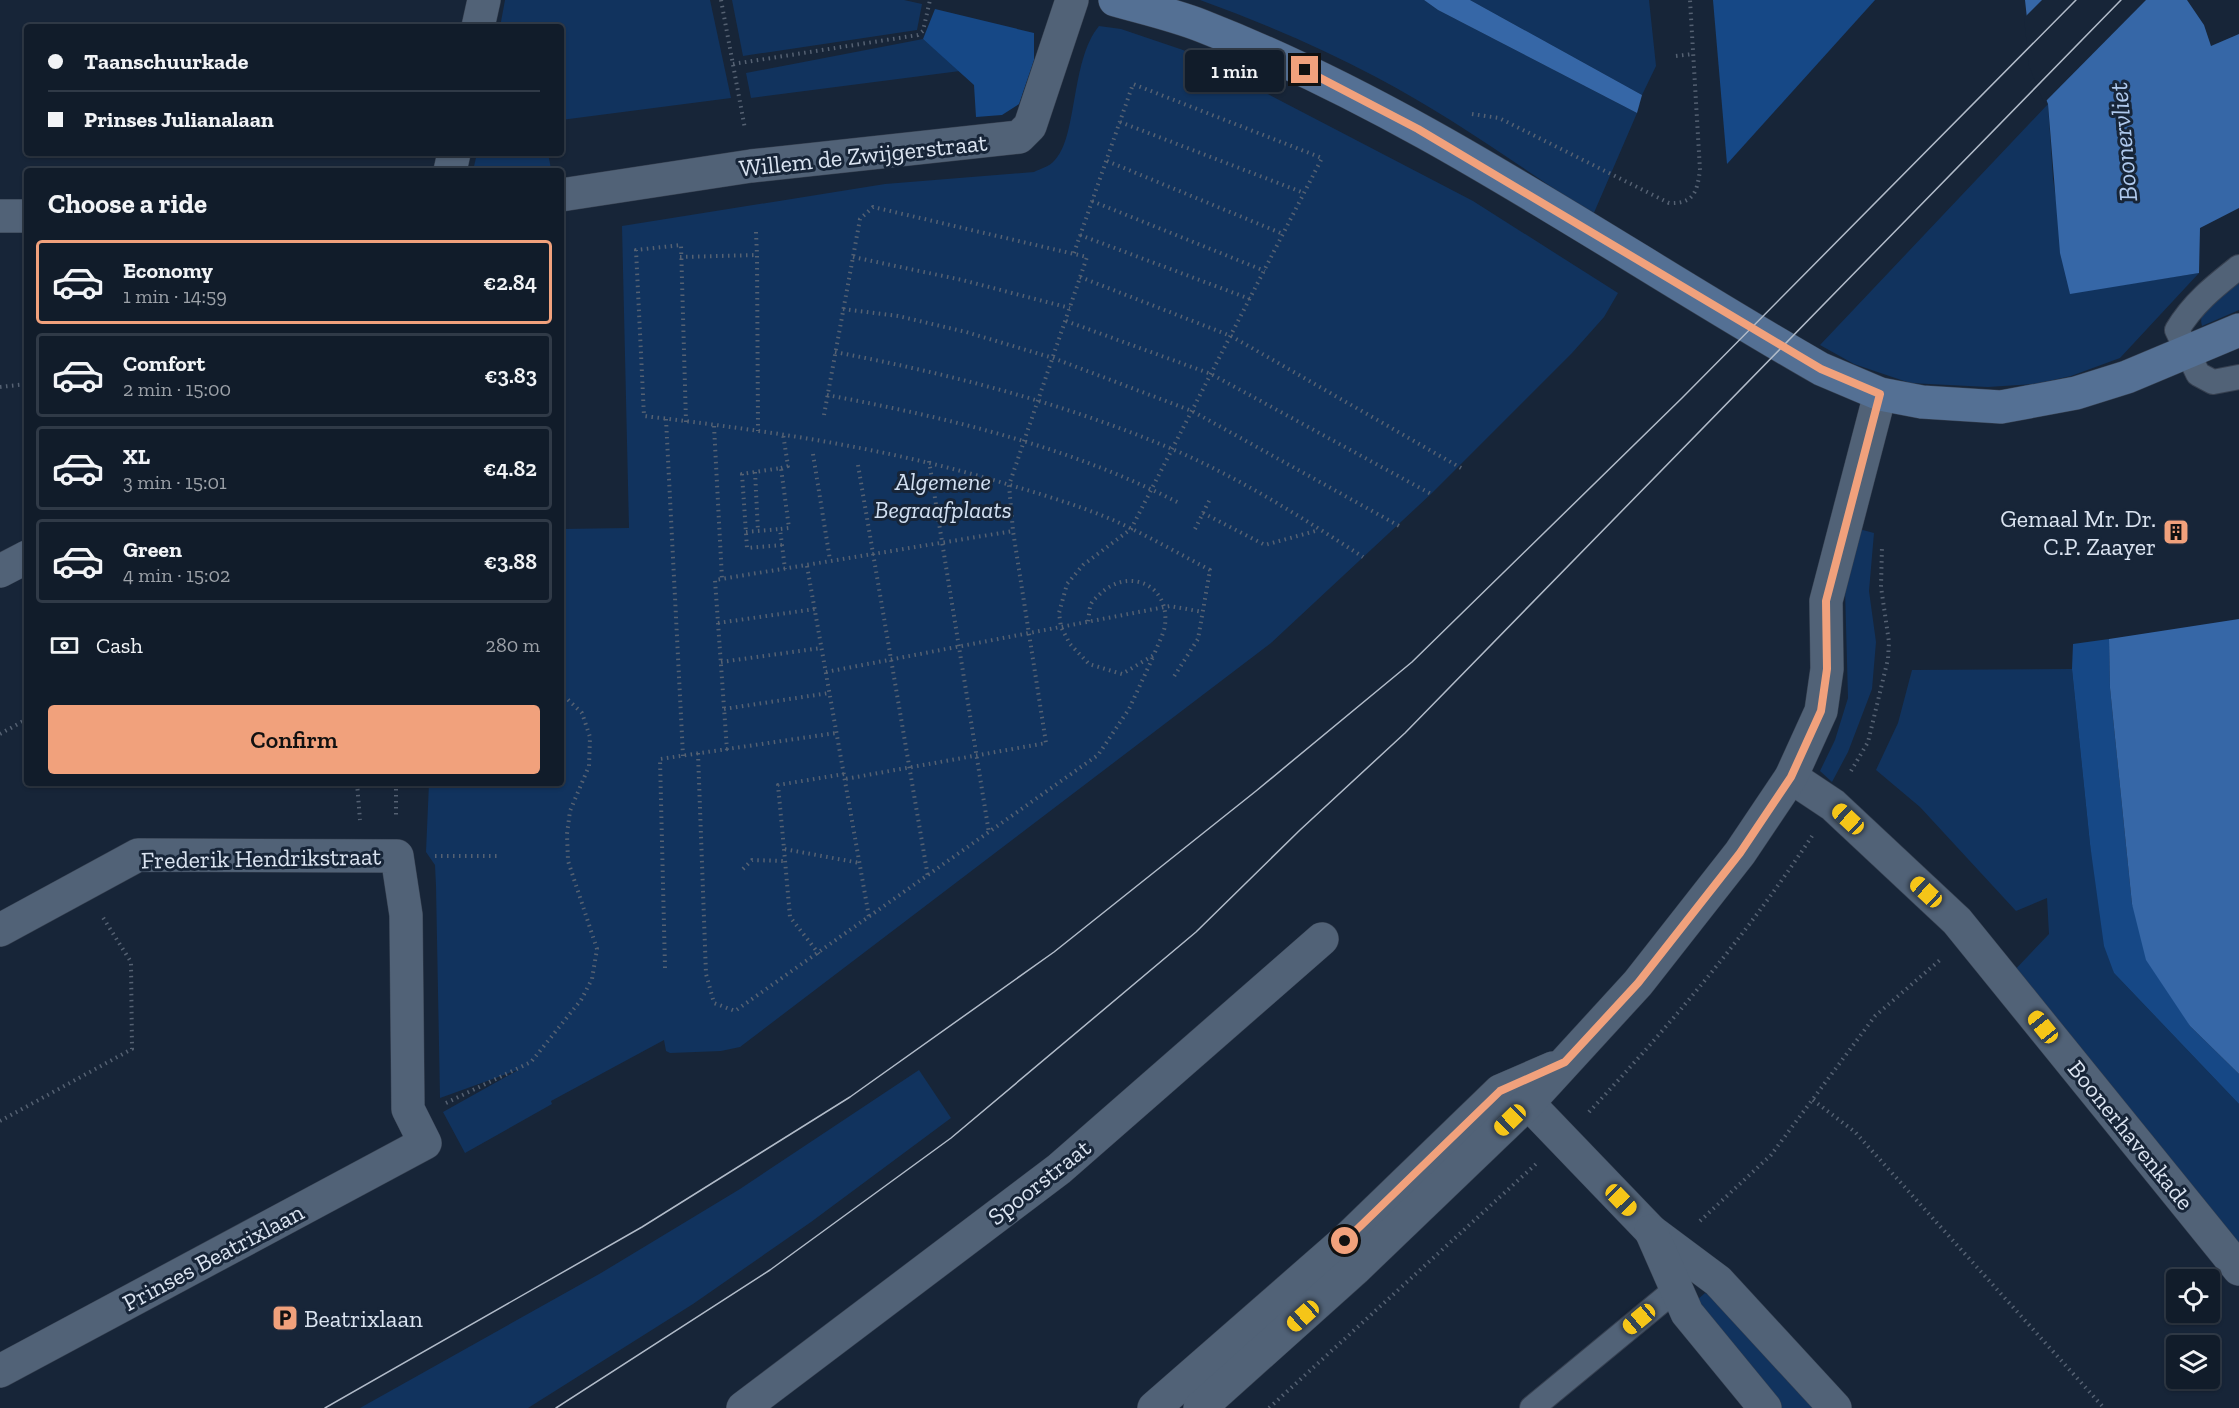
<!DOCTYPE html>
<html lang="en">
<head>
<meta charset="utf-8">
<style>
	body { margin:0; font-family:"Zilla Slab",serif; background:#1e2936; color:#f1f3f6; height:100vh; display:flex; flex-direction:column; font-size:22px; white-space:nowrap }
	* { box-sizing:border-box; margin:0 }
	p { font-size:20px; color:#9ca1a8 }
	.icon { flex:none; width:33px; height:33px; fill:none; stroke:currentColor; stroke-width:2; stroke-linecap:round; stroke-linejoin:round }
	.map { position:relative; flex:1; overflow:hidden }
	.panel { position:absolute; left:24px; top:168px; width:540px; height:618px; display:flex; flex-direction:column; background:#111c2a; border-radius:6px; box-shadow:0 2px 4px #0004,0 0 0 2px #303a47 }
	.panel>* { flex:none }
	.top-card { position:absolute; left:24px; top:24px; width:540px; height:132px; border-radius:6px; box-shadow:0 2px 4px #0004,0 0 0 2px #303a47; display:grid; align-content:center; height:132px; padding:0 24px; background:#111c2a }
	.fabs { position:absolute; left:2166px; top:1269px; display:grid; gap:12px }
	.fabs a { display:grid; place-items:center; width:54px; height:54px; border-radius:6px; background:#111c2a; box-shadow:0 2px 4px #0004,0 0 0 2px #303a47; font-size:30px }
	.end { position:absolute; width:27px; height:27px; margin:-14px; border:8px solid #f1a17c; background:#111; box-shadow:0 0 0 3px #111 }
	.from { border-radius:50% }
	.bubble { position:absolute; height:42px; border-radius:6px; background:#111c2a; box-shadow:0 2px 4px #0004,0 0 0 2px #303a47; font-size:20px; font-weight:600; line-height:42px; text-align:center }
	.car { position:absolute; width:18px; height:36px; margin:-18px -9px; border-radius:8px; box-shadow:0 0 4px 2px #0007; background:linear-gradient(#f5c518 24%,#345 0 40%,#f5c518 0 76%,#345 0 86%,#f5c518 0) }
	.top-card b { display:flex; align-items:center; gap:21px; height:57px; font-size:22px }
	.top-card b+b { border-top:2px solid #303a47 }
	.top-card i { width:15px; height:15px; background:#f1f3f6 }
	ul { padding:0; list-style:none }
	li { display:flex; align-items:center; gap:18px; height:84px; margin:0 12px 9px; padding:0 12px; border:3px solid #303a47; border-radius:6px }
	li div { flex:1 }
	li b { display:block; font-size:22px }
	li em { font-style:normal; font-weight:600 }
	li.active { border-color:#f1a17c }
	li>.icon { width:54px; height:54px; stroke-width:1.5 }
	h2 { padding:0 24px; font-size:27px; line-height:72px }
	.pay { display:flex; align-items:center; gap:15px; height:66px; padding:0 24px; font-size:22px }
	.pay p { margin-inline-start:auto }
	.button { display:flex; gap:12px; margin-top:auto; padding:12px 24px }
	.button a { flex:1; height:69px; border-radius:6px; background:#f1a17c; color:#111; font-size:24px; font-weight:600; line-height:69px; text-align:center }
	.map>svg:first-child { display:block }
	.green { fill:#11335e }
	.forest { fill:#164886 }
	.water { fill:#3667a7 }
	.pier { fill:#172538 }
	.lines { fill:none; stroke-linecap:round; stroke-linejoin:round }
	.lane-casing { stroke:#374151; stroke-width:26 }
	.street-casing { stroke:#374151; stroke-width:34 }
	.secondary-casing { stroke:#374151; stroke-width:34 }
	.path { stroke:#556172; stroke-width:4; stroke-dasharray:1.5 4.5; stroke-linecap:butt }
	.lane { stroke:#516277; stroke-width:24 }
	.street { stroke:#516277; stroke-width:33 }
	.secondary { stroke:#547094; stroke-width:33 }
	.tram { stroke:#b1bbc9; stroke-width:1.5 }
	.route { stroke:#f1a17c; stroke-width:8 }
	.labels { text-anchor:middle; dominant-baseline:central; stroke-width:6; stroke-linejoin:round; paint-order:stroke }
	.street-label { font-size:24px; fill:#dbe4f1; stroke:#172538 }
	.park-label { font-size:24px; font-style:italic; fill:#d2e0f2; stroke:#172538 }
	.poi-label { font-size:24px; fill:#dbe4f1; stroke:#172538; text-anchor:end }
	.water-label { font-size:26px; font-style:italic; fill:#b0caee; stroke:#172538 }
</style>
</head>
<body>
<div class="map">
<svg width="2239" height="1408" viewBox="0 0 2239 1408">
	<rect width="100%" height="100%" fill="#172538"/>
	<g class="green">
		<path d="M505 0H710L731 98 561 120V27H500Z"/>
		<path d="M732 0H904L922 4 917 30 743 56Z"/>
		<path d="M1200 0H1424L1438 10 1637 113 1593 215C1522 168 1452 117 1376 77 1320 47 1260 22 1200 0Z"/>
		<path d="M1470 0H1649L1656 66 1642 95Z"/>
		<path d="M1099 26 1121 29 1183 50 1473 201 1618 293 1604 317 1572 353 1432 493 1271 643 740 1047 721 1051 670 1053 666 1051 664 1040 551 1101 552 1104 465 1153 443 1112 520 1069 440 1098 436 886 435 865 426 852 429 783H561V529L629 528 622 226 885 184 1034 172C1040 169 1050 166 1054 161 1078 138 1070 61 1099 26Z"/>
		<path d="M923 39 960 71 751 98 746 73Z"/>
		<path d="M2048 104 2053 179 2070 293 2199 273 2120 358 2071 376 2035 384 1988 387 1910 383 1854 364 1820 345Z"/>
		<path d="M477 153H548L551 169 473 171Z"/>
		<path d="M2239 277V310L2202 326C2196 305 2226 289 2239 277Z"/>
		<path d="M1859 529 1874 533 1869 591 1876 642 1872 689 1848 752 1832 782 1820 771 1835 740 1848 698 1845 589Z"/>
		<path d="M2072 669 2090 844 2114 973 2239 1104V1250L2010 975 2049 934 2047 898 2016 911 1920 807 1876 770 1898 723 1912 670Z"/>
		<path d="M919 1070 951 1118 811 1222 693 1304 528 1408H360L601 1273 740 1189Z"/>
		<path d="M1705 1293 1714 1298 1813 1408H1780L1697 1300Z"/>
	</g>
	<g class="forest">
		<path d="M1713 0H1875L1727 164Z"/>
		<path d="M935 9 1034 33V60L1019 104 1002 115 976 117 974 85 923 39Z"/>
		<path d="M2109 639 2110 688 2132 904 2190 1026 2239 1074V1104L2114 973 2104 946 2090 844 2072 669 2073 644Z"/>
	</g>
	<g class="water">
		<path d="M1424 0H1470L1642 95 1637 113 1438 10Z"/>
		<path d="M2025 0H2187L2204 25 2211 46 2239 34V208L2200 228 2199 273 2070 294 2060 253 2048 104 2032 65Z"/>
		<path d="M2239 619V1074L2190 1026 2146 960 2132 904 2110 688 2109 639Z"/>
	</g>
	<path class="pier" d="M2042 0H2146L2044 103 2029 66 2024 18Z"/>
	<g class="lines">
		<g class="lane-casing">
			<g id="lane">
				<path d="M2239 267C2215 286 2193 303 2177 330L2198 374 2213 382 2239 377"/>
				<path d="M1532 1408 1675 1290"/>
			</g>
		</g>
		<g class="street-casing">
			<g id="street">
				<path d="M478 27 484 0"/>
				<path d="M450 171 454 153"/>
				<path d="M561 195 751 166 1019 137 1030 126 1072 0"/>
				<path d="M0 216H27"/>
				<path d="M0 571 27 557"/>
				<path d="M1791 777 1833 805 1957 921 2239 1269"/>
				<path d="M0 930 138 855 397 856 406 915 408 1109 425 1143 0 1371"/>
				<path d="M1528 1103 1651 1231 1718 1281 1835 1408"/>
				<path d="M1651 1231 1687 1313 1765 1408"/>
				<path d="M743 1408 1059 1169 1322 939"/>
				<path d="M1154 1408 1345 1241 1500 1091 1553 1068"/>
				<path d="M1200 1408 1355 1269 1528 1103 1638 983 1740 853 1791 777 1821 711 1827 669 1826 601 1880 394"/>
			</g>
		</g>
		<g class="secondary-casing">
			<path id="secondary" d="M1115 0C1143 8 1174 15 1202 26 1422 112 1616 252 1821 369L1880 394 1922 402 2001 407 2076 393 2127 377 2239 330"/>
		</g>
		<g class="path">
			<path d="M721 0 745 129"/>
			<path d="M1676 56 1693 54"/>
			<path d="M733 64 918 35 923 31 930 0"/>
			<path d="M1472 114 1499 118 1669 203C1694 204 1697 192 1700 170L1690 0"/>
			<path d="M1120 122 1304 193"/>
			<path d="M1107 161 1283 234"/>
			<path d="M1092 201 1265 271"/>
			<path d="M756 232 757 255"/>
			<path d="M1080 235 1250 299"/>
			<path d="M1074 253 1133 84 1322 158 1131 529 1083 565 1067 584 1059 613 1061 627 1070 644 1089 664 1122 674 1154 655C1157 646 1164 634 1165 625 1170 584 1128 567 1100 594 1097 597 1093 600 1091 604 1089 609 1089 617 1088 622"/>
			<path d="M680 257 757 255 758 431"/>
			<path d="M853 257 962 280 1070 308"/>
			<path d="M1080 277 1231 336 1461 468"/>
			<path d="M843 309 898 316 966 332 1053 358 1192 411 1401 527"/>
			<path d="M1066 321 1211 374 1433 495"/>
			<path d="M835 352C950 374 1064 403 1172 449 1238 477 1303 518 1363 557"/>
			<path d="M0 387 27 384"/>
			<path d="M827 395C949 418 1068 446 1179 503"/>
			<path d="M824 415 860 219 873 207 1087 257 1009 485 1013 531 1046 743 845 779"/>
			<path d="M666 419 683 756"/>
			<path d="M686 422 681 245 636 250 644 416C770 431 889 448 1010 485 1044 495 1080 506 1113 520 1146 535 1178 553 1210 570L1198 639 1173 678"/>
			<path d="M714 426 722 579"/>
			<path d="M813 454 830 560"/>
			<path d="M929 461 989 833"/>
			<path d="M858 465 928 877"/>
			<path d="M781 468 788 466 783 434"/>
			<path d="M755 472 758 531"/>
			<path d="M1203 513 1265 545 1319 530"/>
			<path d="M1195 529 1210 499"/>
			<path d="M746 532 780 529"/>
			<path d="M782 545 747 548 742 474 781 468 789 528 780 529 785 569"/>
			<path d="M807 566 869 917"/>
			<path d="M718 623 815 609"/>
			<path d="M721 662 821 648"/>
			<path d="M826 672 1170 606 1203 612"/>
			<path d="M724 709 829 693"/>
			<path d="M0 734 27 719"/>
			<path d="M727 750 715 580 1013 531"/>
			<path d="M698 753 706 974 714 1003 735 1011 1098 755 1129 709 1154 655"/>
			<path d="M1851 771 1868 742 1888 659 1889 642 1881 587 1882 546"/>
			<path d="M844 774 778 785 784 849 860 863"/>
			<path d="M357 783 360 820"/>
			<path d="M396 783V818"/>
			<path d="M784 849 790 917 819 954"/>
			<path d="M435 856H501"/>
			<path d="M743 869 752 860 784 861"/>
			<path d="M665 968 660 759 836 733"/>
			<path d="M1813 1100 1855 1132 2104 1408"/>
			<path d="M446 1103 531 1062 581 1000 592 979 597 949 568 861 567 834 570 811 589 766 590 737 582 713 561 693"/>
			<path d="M1589 1112C1670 1025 1746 936 1812 836"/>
			<path d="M0 1121 132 1049 131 962 102 916"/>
			<path d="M1700 1221 1771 1155 1875 1016 1940 960"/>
			<path d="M1269 1408 1536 1164"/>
		</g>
		<use href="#lane" class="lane"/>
		<use href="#street" class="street"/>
		<use href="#secondary" class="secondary"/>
		<g class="tram">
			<path d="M325 1408 642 1227 850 1097 1054 952 1256 791 1412 662 1682 398 2076 0"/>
			<path d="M556 1408 770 1270 951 1138 1196 932 1300 830 1405 733 2121 0"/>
		</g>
	</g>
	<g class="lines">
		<path class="route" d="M1305 70 1418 129 1821 369 1880 394 1826 601 1827 669 1821 711 1791 777 1740 853 1638 983 1565 1062 1500 1091 1345 1241"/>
	</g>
	<defs>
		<g id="building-square" transform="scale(1.35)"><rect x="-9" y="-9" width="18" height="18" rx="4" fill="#f1a17c" stroke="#172538"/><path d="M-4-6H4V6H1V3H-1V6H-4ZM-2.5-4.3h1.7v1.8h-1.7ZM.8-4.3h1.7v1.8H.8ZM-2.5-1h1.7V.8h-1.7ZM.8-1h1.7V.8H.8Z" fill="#111"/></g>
		<g id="parking-square" transform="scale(1.35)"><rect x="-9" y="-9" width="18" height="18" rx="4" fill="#f1a17c" stroke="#172538"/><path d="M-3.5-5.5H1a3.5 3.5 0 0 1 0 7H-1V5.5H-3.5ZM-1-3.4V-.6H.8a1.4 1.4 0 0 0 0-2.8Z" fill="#111"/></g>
	</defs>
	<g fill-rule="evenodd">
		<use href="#building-square" x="2176" y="532"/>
		<use href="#parking-square" x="285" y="1318"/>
	</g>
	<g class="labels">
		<g class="street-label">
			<text transform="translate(863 155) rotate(-6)">Willem de Zwijgerstraat</text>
			<text transform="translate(261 858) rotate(-1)">Frederik Hendrikstraat</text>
			<text transform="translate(2131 1135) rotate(51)">Boonerhavenkade</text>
			<text transform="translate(1039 1182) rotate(-38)">Spoorstraat</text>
			<text transform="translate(213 1257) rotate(-28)">Prinses Beatrixlaan</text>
		</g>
		<g class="park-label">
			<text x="943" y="481">Algemene<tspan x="943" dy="28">Begraafplaats</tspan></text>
		</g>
		<g class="poi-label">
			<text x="2156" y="518">Gemaal Mr. Dr.<tspan x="2156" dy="28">C.P. Zaayer</tspan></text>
			<text x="304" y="1318" text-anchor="start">Beatrixlaan</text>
		</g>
		<g class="water-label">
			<text transform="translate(2123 142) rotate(-95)">Boonervliet</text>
		</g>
	</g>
</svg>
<div class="fabs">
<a><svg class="icon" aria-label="locate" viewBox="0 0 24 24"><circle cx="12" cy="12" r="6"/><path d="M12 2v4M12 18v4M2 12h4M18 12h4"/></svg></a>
<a><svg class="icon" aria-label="layers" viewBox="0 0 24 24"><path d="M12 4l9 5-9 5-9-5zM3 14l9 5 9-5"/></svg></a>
</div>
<i class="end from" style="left:1345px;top:1241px"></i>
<i class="end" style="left:1305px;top:70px"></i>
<div class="bubble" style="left:1185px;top:50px;width:99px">1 min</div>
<i class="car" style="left:1848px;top:819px;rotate:313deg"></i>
<i class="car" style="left:1926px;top:892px;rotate:313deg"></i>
<i class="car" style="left:2043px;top:1027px;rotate:321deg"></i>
<i class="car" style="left:1510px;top:1120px;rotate:226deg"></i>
<i class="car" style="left:1621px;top:1200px;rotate:136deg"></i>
<i class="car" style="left:1303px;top:1316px;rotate:228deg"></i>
<i class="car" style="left:1639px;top:1319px;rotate:230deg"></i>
<div class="top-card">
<b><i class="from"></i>Taanschuurkade</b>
<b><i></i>Prinses Julianalaan</b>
</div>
<section class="panel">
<h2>Choose a ride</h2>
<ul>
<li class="active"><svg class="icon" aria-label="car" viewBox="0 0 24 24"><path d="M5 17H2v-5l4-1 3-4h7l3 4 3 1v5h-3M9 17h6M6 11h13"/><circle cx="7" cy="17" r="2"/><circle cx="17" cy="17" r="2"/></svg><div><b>Economy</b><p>1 min · 14:59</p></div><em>€2.84</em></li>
<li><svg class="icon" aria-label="car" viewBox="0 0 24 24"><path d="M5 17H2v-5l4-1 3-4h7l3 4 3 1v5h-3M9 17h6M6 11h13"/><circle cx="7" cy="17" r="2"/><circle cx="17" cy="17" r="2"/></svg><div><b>Comfort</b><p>2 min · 15:00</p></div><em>€3.83</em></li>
<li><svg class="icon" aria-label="car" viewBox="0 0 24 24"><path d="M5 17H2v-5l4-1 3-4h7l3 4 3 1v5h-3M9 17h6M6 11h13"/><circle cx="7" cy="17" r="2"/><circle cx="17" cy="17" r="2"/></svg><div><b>XL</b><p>3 min · 15:01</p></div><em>€4.82</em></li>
<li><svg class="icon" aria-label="car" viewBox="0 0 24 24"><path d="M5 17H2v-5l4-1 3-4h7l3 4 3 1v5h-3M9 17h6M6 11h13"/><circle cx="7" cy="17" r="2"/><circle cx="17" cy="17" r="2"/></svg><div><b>Green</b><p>4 min · 15:02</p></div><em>€3.88</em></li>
</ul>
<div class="pay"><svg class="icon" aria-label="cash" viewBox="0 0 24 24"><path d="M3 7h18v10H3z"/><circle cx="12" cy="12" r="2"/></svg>Cash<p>280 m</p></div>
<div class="button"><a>Confirm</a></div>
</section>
</div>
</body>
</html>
